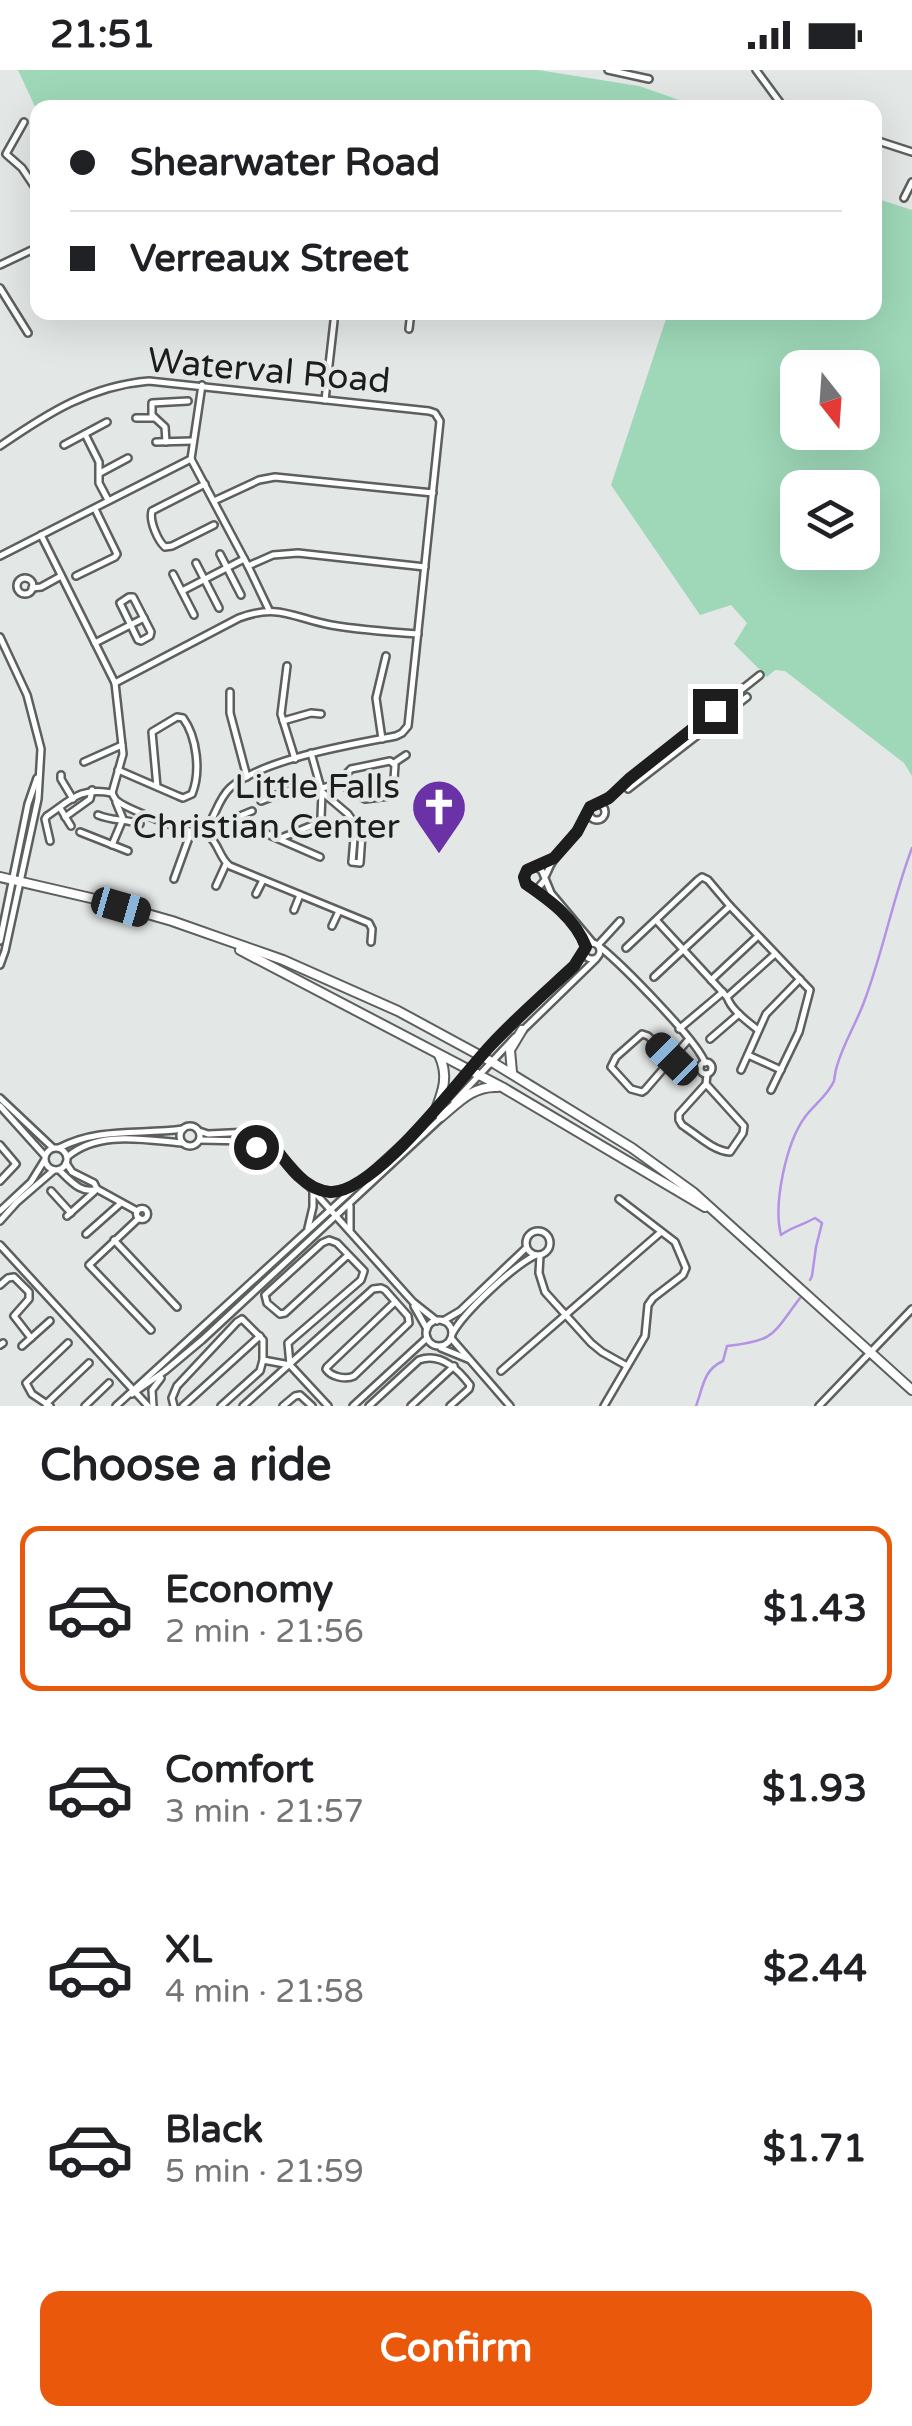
<!DOCTYPE html>
<html lang="en">
<head>
<meta charset="utf-8">
<style>
	body { margin:0; font-family:"Varela Round",sans-serif; background:#f6f6f6; color:#202124; height:100vh; display:flex; flex-direction:column; font-size:38px; white-space:nowrap }
	* { box-sizing:border-box; margin:0 }
	p { font-size:32px; color:#757577 }
	.icon { flex:none; width:55px; height:55px; fill:none; stroke:currentColor; stroke-width:2; stroke-linecap:round; stroke-linejoin:round }
	.map { position:relative; height:1336px; overflow:hidden }
	.drawer { display:flex; flex-direction:column; background:#fff; flex:1 }
	.drawer>* { flex:none }
	.banner { position:absolute; left:30px; top:30px; width:852px; height:220px; border-radius:20px; box-shadow:0 10px 40px #0002; display:grid; align-content:center; height:220px; padding:0 40px; background:#fff }
	.needle { width:65px; rotate:163deg }
	.tools { position:absolute; left:780px; top:280px; display:grid; gap:20px }
	.tools a { display:grid; place-items:center; width:100px; height:100px; border-radius:20px; background:#fff; box-shadow:0 10px 40px #0002; font-size:50px }
	.end { position:absolute; width:45px; height:45px; margin:-22px; border:12px solid #1c1d1c; background:#fff; box-shadow:0 0 0 5px #fff }
	.from { border-radius:50% }
	.car { position:absolute; width:30px; height:60px; margin:-30px -15px; border-radius:12px; box-shadow:0 0 8px 2px #0007; background:linear-gradient(#222 24%,#8ab4d8 0 40%,#222 0 76%,#8ab4d8 0 86%,#222 0) }
	.banner b { display:flex; align-items:center; gap:35px; height:95px; font-size:38px }
	.banner b+b { border-top:2px solid #e0e0e0 }
	.banner i { width:25px; height:25px; background:#202124 }
	ul { padding:0; list-style:none }
	li { display:flex; align-items:center; gap:30px; height:165px; margin:0 20px 15px; padding:0 20px; border:5px solid transparent; border-radius:20px }
	li div { flex:1 }
	li b { display:block; font-size:38px }
	li em { font-style:normal; font-weight:800 }
	li.current { border-color:#ea580c }
	li>.icon { width:90px; height:90px; stroke-width:1.5 }
	h2 { padding:0 40px; font-size:45px; line-height:120px }
	.primary-button { display:flex; gap:20px; margin-top:auto; padding:20px 40px }
	.primary-button a { flex:1; height:115px; border-radius:20px; background:#ea580c; color:#fff; font-size:40px; font-weight:800; line-height:115px; text-align:center }
	.status { display:flex; justify-content:space-between; align-items:center; height:70px; padding:0 50px; background:#fff; direction:ltr }
	.status svg { height:28px; fill:currentColor }
	.map>svg:first-child { display:block }
	.green { fill:#9ed8b8; fill-rule:evenodd }
	.lines { fill:none; stroke-linecap:round; stroke-linejoin:round }
	.stream { stroke:#b492e5; stroke-width:2.5 }
	.street-casing { stroke:#5c605d; stroke-width:10 }
	.secondary-casing { stroke:#5c605d; stroke-width:12 }
	.street { stroke:#fff; stroke-width:5 }
	.secondary { stroke:#fff; stroke-width:8 }
	.route { stroke:#1c1d1c; stroke-width:12 }
	.labels { text-anchor:middle; dominant-baseline:central; stroke-width:8; stroke-linejoin:round; paint-order:stroke }
	.street-label { font-size:35px; fill:#1c1d1c; stroke:#e3e7e5 }
	.poi-label { font-size:35px; fill:#1c1d1c; stroke:#e3e7e5; text-anchor:end }
</style>
</head>
<body>
<div class="status"><b>21:51</b><svg viewBox="0 0 49 12"><path d="M0 12V9h3v3zM5 12V6h3v6zM10 12V3h3v9zM15 12V0h3v12zM26 1h20v11H26zM47 4h2v5h-2z"/></svg></div>
<div class="map">
<svg width="912" height="1336" viewBox="0 0 912 1336">
	<rect width="100%" height="100%" fill="#e3e7e5"/>
	<g class="green">
		<path d="M18 0H538L639 16 679 30 693 37 38 38 37 41Z"/>
		<path d="M875 128 912 140V706L904 693 785 601 775 600 767 607 734 574 747 553 731 535 700 545 611 415 668 243 875 242ZM798 298H862V362H798ZM798 418H862V482H798Z"/>
	</g>
	<g class="lines">
		<g class="stream">
			<path d="M810 1210 812 1206 816 1177 822 1153 815 1148C803 1155 791 1157 781 1165 773 1134 786 1073 805 1047 814 1035 828 1025 834 1011 835 1006 835 1001 837 996 843 974 856 954 864 932 883 882 893 828 912 778"/>
			<path d="M696 1336C703 1318 703 1300 723 1291L727 1276C775 1271 772 1265 800 1228"/>
		</g>
		<g class="street-casing">
			<g id="street">
				<path d="M608 0 649 9"/>
				<path d="M756 0 784 38"/>
				<path d="M24 52 6 84 22 98 38 122"/>
				<path d="M875 70 912 82"/>
				<path d="M904 128 912 112"/>
				<path d="M0 195 38 177"/>
				<path d="M0 218 28 263"/>
				<path d="M409 259 411 242"/>
				<path d="M202 315 191 389 248 496 269 540"/>
				<path d="M325 330 334 251"/>
				<path d="M136 348H155"/>
				<path d="M85 364 99 392V413L108 430"/>
				<path d="M156 372 193 371"/>
				<path d="M166 372 165 357 152 345V333L188 331"/>
				<path d="M64 375 107 352"/>
				<path d="M0 376C48 343 90 316 149 311L429 341 435 343 440 351 408 656 402 663 396 666C353 674 262 689 230 718 216 731 214 754 201 764 186 761 125 739 116 730 114 728 113 725 112 723"/>
				<path d="M100 403 128 388"/>
				<path d="M205 414 152 441C149 451 158 471 165 477L172 476 214 455"/>
				<path d="M214 431 259 410 275 407 433 423"/>
				<path d="M41 465 115 613 123 684 112 723"/>
				<path d="M220 484 241 525"/>
				<path d="M0 486 191 389"/>
				<path d="M196 493 219 538"/>
				<path d="M248 496 273 485 298 483 425 497"/>
				<path d="M173 504 194 545"/>
				<path d="M76 506 115 487 117 484 95 439"/>
				<circle cx="25" cy="516" r="8"/>
				<path d="M32 518 41 517 61 506"/>
				<path d="M182 521 244 489"/>
				<path d="M129 527H133L151 562 150 566 141 571 138 570 120 533Z"/>
				<path d="M0 567 27 625 41 679 38 729 5 881 0 895"/>
				<path d="M95 573 144 548"/>
				<path d="M287 596 281 644 295 689"/>
				<path d="M115 613 239 548C279 533 293 548 331 555 360 560 389 562 418 564"/>
				<path d="M230 622V643L247 707"/>
				<path d="M283 651 311 643 321 644"/>
				<path d="M382 669 376 628 386 586"/>
				<path d="M311 683 322 722 348 744 362 764 360 793 352 792"/>
				<path d="M84 692 122 675"/>
				<path d="M394 693 406 685"/>
				<path d="M118 700 178 726 183 728 192 724C201 702 197 667 183 648L177 647 152 662 157 717"/>
				<path d="M61 705V709L73 729"/>
				<path d="M628 719 747 627"/>
				<path d="M261 731 303 715 322 718 337 714 351 699 390 691 395 695 393 723 389 726 365 729 339 713"/>
				<path d="M598 733 616 722 629 709 760 605"/>
				<circle cx="597" cy="742" r="8"/>
				<path d="M60 738 71 756"/>
				<path d="M252 741 235 748V750L320 787"/>
				<path d="M98 745C112 751 125 749 140 754"/>
				<path d="M65 747 90 729 92 720"/>
				<path d="M80 762 128 781"/>
				<path d="M210 767C219 775 220 789 230 796L369 853 372 859 371 872"/>
				<path d="M281 768 318 753 321 748 322 722"/>
				<path d="M50 771 45 749 47 746C72 729 80 717 112 723"/>
				<path d="M112 775 123 749 116 732"/>
				<path d="M352 792 355 756"/>
				<path d="M546 805C555 780 577 766 589 742"/>
				<path d="M174 809 191 762"/>
				<path d="M545 810 538 818C530 820 524 815 524 807L530 798 537 797 542 801 551 823 593 873"/>
				<path d="M216 816 226 794"/>
				<path d="M534 819C555 831 577 854 585 877"/>
				<path d="M256 824 263 810"/>
				<path d="M294 840 300 825"/>
				<path d="M656 850 727 927C732 941 747 951 758 960"/>
				<path d="M332 856 339 841"/>
				<path d="M0 871 28 734 37 708"/>
				<circle cx="592" cy="881" r="8"/>
				<path d="M598 875 620 851"/>
				<path d="M600 877C621 894 698 971 705 993"/>
				<path d="M626 878 698 810 702 807 708 810 730 836 810 920 799 962 771 1020"/>
				<path d="M654 907 730 836"/>
				<path d="M711 910 758 866"/>
				<path d="M727 927 775 884"/>
				<path d="M679 959 723 922"/>
				<path d="M523 960 596 889"/>
				<path d="M710 969 739 944"/>
				<path d="M748 985 781 1000"/>
				<path d="M672 989 648 966 642 964 616 987 611 997 631 1019 642 1022 645 1020 689 969"/>
				<circle cx="706" cy="998" r="6"/>
				<path d="M741 1000 766 944 800 909"/>
				<path d="M706 1014 744 1056 743 1063 730 1082C713 1081 696 1064 682 1055L679 1050V1044L706 1014 707 1004"/>
				<path d="M0 1028 53 1078"/>
				<path d="M454 1032 515 967"/>
				<path d="M0 1036 45 1086"/>
				<circle cx="190" cy="1066" r="10"/>
				<circle cx="259" cy="1068" r="10"/>
				<path d="M199 1061 208 1064 251 1062"/>
				<path d="M268 1068 283 1087 413 1232 437 1251"/>
				<path d="M200 1070 249 1071"/>
				<path d="M0 1075 16 1094 0 1111"/>
				<circle cx="56" cy="1089" r="11"/>
				<path d="M59 1078C99 1057 140 1065 183 1059"/>
				<path d="M67 1087C99 1060 144 1070 182 1073"/>
				<path d="M66 1093 72 1102 94 1113 97 1119 137 1141"/>
				<path d="M59 1100C70 1110 81 1125 97 1119"/>
				<path d="M311 1116 330 1122 353 1117"/>
				<path d="M51 1121 71 1143"/>
				<path d="M350 1136V1160"/>
				<circle cx="142" cy="1144" r="5.5"/>
				<path d="M0 1141 31 1112 44 1091"/>
				<path d="M67 1146 95 1121"/>
				<path d="M139 1148 89 1195 151 1260"/>
				<path d="M0 1151 17 1132 54 1100"/>
				<path d="M308 1158 313 1137V1120"/>
				<circle cx="538" cy="1173" r="12"/>
				<path d="M86 1164 121 1133"/>
				<path d="M114 1170 177 1237"/>
				<path d="M0 1175 148 1336"/>
				<path d="M540 1185 539 1203 545 1222 591 1273 602 1282 627 1296"/>
				<path d="M0 1215 8 1208 14 1207 29 1222V1229L14 1246 31 1268"/>
				<path d="M414 1236 427 1259"/>
				<circle cx="439" cy="1263" r="13"/>
				<path d="M443 1251 460 1241 526 1178"/>
				<path d="M452 1264C464 1242 513 1196 536 1185"/>
				<path d="M451 1268 510 1336"/>
				<path d="M0 1275 3 1273"/>
				<path d="M22 1276 50 1251"/>
				<path d="M441 1278 468 1289"/>
				<path d="M263 1290 290 1295"/>
				<path d="M290 1295 288 1273 361 1210 364 1201 337 1173 329 1170 322 1173 265 1225 267 1233 280 1244 285 1243 348 1185"/>
				<path d="M290 1295 328 1336"/>
				<path d="M501 1301 661 1162"/>
				<path d="M132 1324 165 1301 202 1270 441 1048"/>
				<path d="M46 1334 89 1293"/>
				<path d="M50 1336 32 1324 26 1313 68 1273"/>
				<path d="M85 1336 109 1313"/>
				<path d="M116 1336 409 1068 435 1042 489 978 574 895 584 881"/>
				<path d="M153 1336 152 1320 161 1308"/>
				<path d="M174 1336 172 1328 177 1316 237 1252 242 1249 263 1270V1290L260 1301 221 1336"/>
				<path d="M183 1336 260 1266"/>
				<path d="M243 1336 373 1219 381 1218 385 1220 408 1246 409 1253 354 1306C346 1310 331 1307 326 1299L327 1297 395 1232"/>
				<path d="M283 1336 295 1326 300 1325 312 1336"/>
				<path d="M353 1336 427 1268"/>
				<path d="M369 1336 419 1290C440 1282 458 1299 470 1315L469 1319 450 1336"/>
				<path d="M411 1336 454 1296"/>
				<path d="M604 1336 645 1266 648 1235 653 1228 683 1205 686 1198 675 1172 619 1129"/>
				<path d="M819 1336 912 1239"/>
			</g>
		</g>
		<g class="secondary-casing">
			<g id="secondary">
				<path d="M0 807 95 829 172 851 283 890 398 941 492 992 632 1078 693 1122 912 1320"/>
				<path d="M240 880 502 1017 705 1137"/>
				<path d="M512 1002 510 980 522 960"/>
				<path d="M435 1042C443 1021 449 1006 439 985"/>
				<path d="M441 1047C459 1032 473 1016 497 1017"/>
			</g>
		</g>
		<use href="#street" class="street"/>
		<use href="#secondary" class="secondary"/>
	</g>
	<g class="lines">
		<path class="route" d="M256 1077 264 1076 268 1068C283 1088 302 1120 330 1122 375 1124 460 1008 491 975 517 947 546 922 574 896L586 877C575 848 549 830 526 814L524 807 527 800 554 788 577 762 590 737 609 728 629 709 715 641"/>
	</g>
	<defs>
		<g id="church-pin" transform="scale(2.875)"><path d="M0 17L-7.5 6A9.5 9.5 0 1 1 7.5 6Z" fill="#6b31a7" stroke="#e3e7e5"/><path d="M-1.2-6h2.4v3.5h3.3v2.4h-3.3V6h-2.4V-.1h-3.3v-2.4h3.3Z" fill="#fff"/></g>
	</defs>
	<g fill-rule="evenodd">
		<use href="#church-pin" x="439" y="737"/>
	</g>
	<g class="labels">
		<g class="street-label">
			<text transform="translate(269 301) rotate(5)">Waterval Road</text>
		</g>
		<g class="poi-label">
			<text x="400" y="717">Little Falls<tspan x="400" dy="40">Christian Center</tspan></text>
		</g>
	</g>
</svg>
<div class="tools">
<a><svg class="needle" viewBox="-14 -14 28 28"><path d="M0-13l5 13h-10z" fill="#e53935"/><path d="M0 13l5-13h-10z" fill="#757577"/></svg></a>
<a><svg class="icon" aria-label="layers" viewBox="0 0 24 24"><path d="M12 4l9 5-9 5-9-5zM3 14l9 5 9-5"/></svg></a>
</div>
<i class="end from" style="left:256px;top:1077px"></i>
<i class="end" style="left:715px;top:641px"></i>
<i class="car" style="left:121px;top:837px;rotate:106deg"></i>
<i class="car" style="left:672px;top:989px;rotate:315deg"></i>
<div class="banner">
<b><i class="from"></i>Shearwater Road</b>
<b><i></i>Verreaux Street</b>
</div>
</div>
<section class="drawer">
<h2>Choose a ride</h2>
<ul>
<li class="current"><svg class="icon" aria-label="car" viewBox="0 0 24 24"><path d="M5 17H2v-5l4-1 3-4h7l3 4 3 1v5h-3M9 17h6M6 11h13"/><circle cx="7" cy="17" r="2"/><circle cx="17" cy="17" r="2"/></svg><div><b>Economy</b><p>2 min · 21:56</p></div><em>$1.43</em></li>
<li><svg class="icon" aria-label="car" viewBox="0 0 24 24"><path d="M5 17H2v-5l4-1 3-4h7l3 4 3 1v5h-3M9 17h6M6 11h13"/><circle cx="7" cy="17" r="2"/><circle cx="17" cy="17" r="2"/></svg><div><b>Comfort</b><p>3 min · 21:57</p></div><em>$1.93</em></li>
<li><svg class="icon" aria-label="car" viewBox="0 0 24 24"><path d="M5 17H2v-5l4-1 3-4h7l3 4 3 1v5h-3M9 17h6M6 11h13"/><circle cx="7" cy="17" r="2"/><circle cx="17" cy="17" r="2"/></svg><div><b>XL</b><p>4 min · 21:58</p></div><em>$2.44</em></li>
<li><svg class="icon" aria-label="car" viewBox="0 0 24 24"><path d="M5 17H2v-5l4-1 3-4h7l3 4 3 1v5h-3M9 17h6M6 11h13"/><circle cx="7" cy="17" r="2"/><circle cx="17" cy="17" r="2"/></svg><div><b>Black</b><p>5 min · 21:59</p></div><em>$1.71</em></li>
</ul>
<div class="primary-button"><a>Confirm</a></div>
</section>
</body>
</html>
